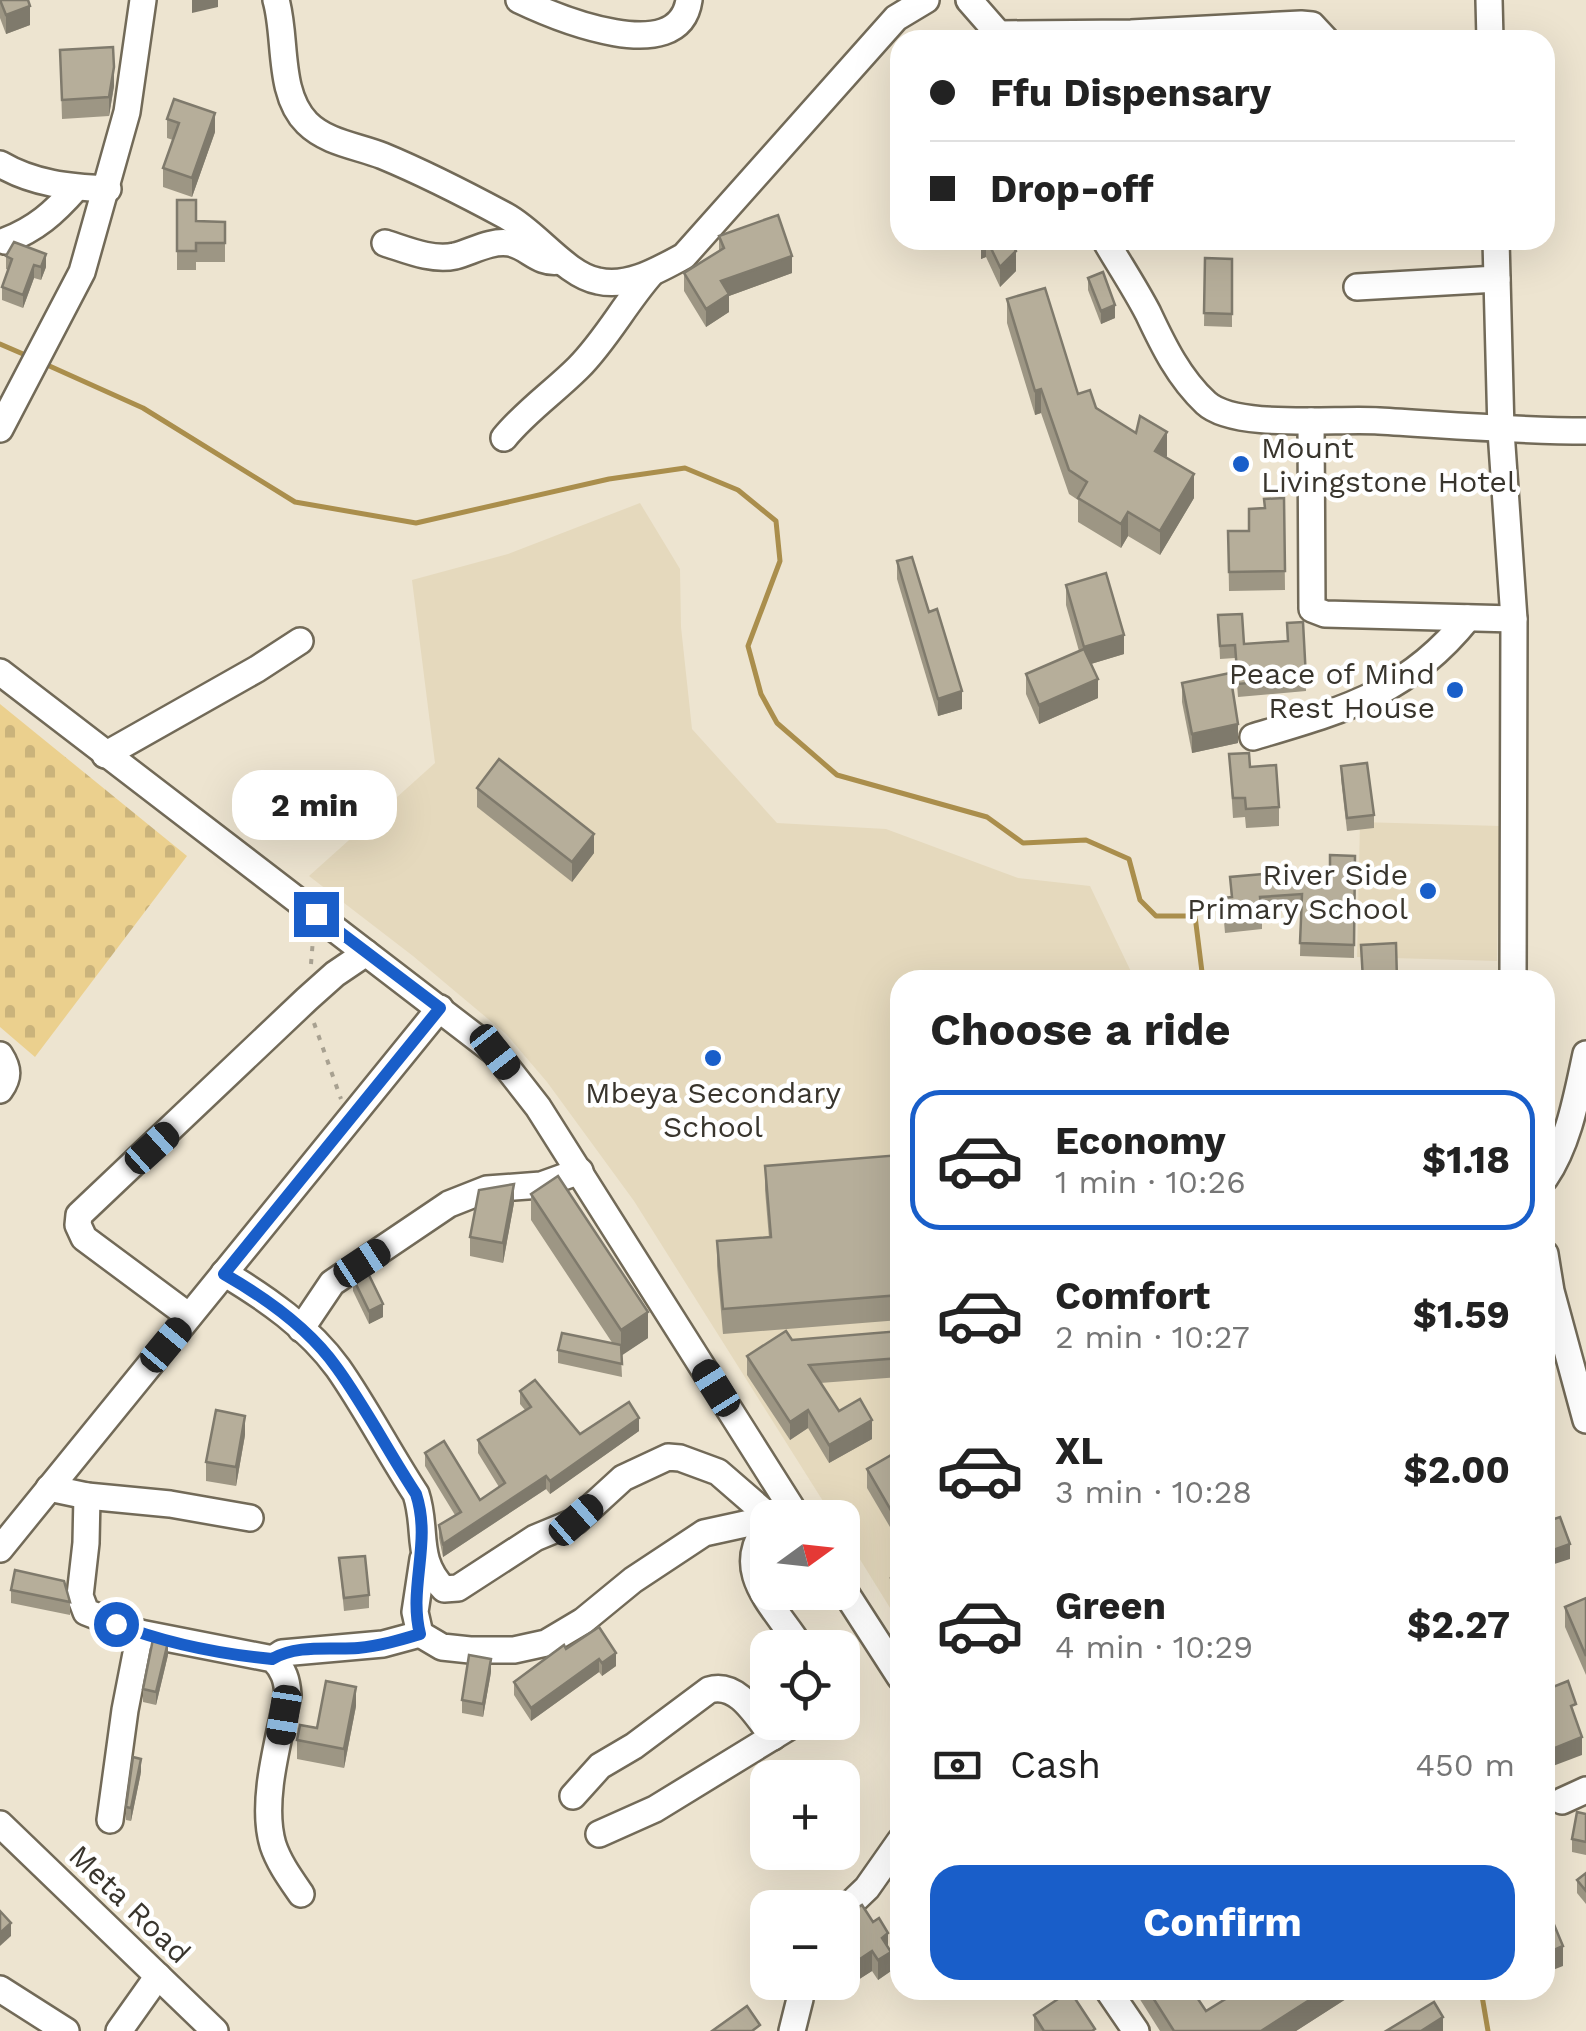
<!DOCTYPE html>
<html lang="en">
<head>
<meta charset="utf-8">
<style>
	body { margin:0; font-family:"Work Sans",sans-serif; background:#f2f2f2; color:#222; height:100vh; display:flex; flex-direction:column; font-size:38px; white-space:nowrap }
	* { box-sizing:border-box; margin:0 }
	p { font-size:32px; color:#767676 }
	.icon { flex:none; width:55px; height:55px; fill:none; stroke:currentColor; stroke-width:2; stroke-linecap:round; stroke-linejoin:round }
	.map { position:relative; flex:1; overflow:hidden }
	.drawer { position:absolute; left:890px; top:970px; width:665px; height:1030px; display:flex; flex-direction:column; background:#fff; border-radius:30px; box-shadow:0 10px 40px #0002 }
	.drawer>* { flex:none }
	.hud { position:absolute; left:890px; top:30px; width:665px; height:220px; border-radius:30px; box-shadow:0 10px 40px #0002; display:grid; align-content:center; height:220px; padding:0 40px; background:#fff }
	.needle { width:65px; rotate:75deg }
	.controls { position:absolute; left:750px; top:1500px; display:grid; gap:20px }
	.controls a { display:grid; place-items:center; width:110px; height:110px; border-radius:20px; background:#fff; box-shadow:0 10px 40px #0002; font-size:50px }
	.end { position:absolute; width:45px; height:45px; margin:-22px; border:12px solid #195ec9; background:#fff; box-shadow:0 0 0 5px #fff }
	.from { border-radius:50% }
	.bubble { position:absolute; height:70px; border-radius:30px; background:#fff; box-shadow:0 10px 40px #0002; font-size:32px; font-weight:700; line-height:70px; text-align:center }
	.car { position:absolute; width:30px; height:60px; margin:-30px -15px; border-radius:12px; box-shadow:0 0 8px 2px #0007; background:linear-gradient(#222 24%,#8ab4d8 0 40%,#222 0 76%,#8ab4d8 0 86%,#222 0) }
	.hud b { display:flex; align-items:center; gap:35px; height:95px; font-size:38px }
	.hud b+b { border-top:2px solid #e0e0e0 }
	.hud i { width:25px; height:25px; background:#222 }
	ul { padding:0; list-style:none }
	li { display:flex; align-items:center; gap:30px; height:140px; margin:0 20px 15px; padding:0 20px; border:5px solid transparent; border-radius:30px }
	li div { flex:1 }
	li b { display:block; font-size:38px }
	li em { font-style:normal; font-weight:700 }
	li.active { border-color:#195ec9 }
	li>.icon { width:90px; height:90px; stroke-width:1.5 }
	h2 { padding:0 40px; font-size:45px; line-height:120px }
	.pay { display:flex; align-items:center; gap:25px; height:110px; padding:0 40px; font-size:38px }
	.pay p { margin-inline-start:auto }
	.primary-button { display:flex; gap:20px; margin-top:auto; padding:20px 40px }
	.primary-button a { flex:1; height:115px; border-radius:30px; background:#195ec9; color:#fff; font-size:40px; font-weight:700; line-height:115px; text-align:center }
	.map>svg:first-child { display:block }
	.built { fill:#e5d9bd }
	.cemetery { fill:url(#cemetery-stones) }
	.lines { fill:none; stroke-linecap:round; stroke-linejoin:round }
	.stream { stroke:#aa8e4c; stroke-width:5 }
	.minor-casing { stroke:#726a58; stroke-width:30 }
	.path { stroke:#a8a191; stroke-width:4; stroke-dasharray:5 8; stroke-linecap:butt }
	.minor { stroke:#fff; stroke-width:25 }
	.wall { fill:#9d9684 }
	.shaded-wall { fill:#7f7a6c }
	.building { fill:#b6ae9a; stroke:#7f7a6c; stroke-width:2.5 }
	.route { stroke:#195ec9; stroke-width:12 }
	.poi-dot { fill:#195ec9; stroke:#fff; stroke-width:4 }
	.labels { text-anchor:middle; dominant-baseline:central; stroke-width:9; stroke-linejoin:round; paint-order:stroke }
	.poi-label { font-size:30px; fill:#39352d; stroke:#fff; text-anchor:end }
	.street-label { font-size:30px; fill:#39352d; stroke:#fff }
</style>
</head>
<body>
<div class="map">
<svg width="1586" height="2031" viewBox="0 0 1586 2031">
	<defs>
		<pattern id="cemetery-stones" width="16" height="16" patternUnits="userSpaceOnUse" patternTransform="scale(2.5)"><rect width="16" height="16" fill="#ebd08e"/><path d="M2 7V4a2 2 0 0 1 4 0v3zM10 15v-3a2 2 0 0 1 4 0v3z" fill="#cab37b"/></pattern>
	</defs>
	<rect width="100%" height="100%" fill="#ede4d0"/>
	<g class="built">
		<path d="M640 503 680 569 681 627 692 729 777 823 886 829 1018 878 1090 886 1135 980H900V1624L843 1532 842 1518 833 1517 634 1201 547 1082 506 1034 413 956 309 876 435 763 412 580 508 554Z"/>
		<path d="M1360 822 1500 826 1497 961 1357 957Z"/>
	</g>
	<path class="cemetery" d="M0 704 187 856 35 1057 0 1027Z"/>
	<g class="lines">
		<g class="stream">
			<path d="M0 344 30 357"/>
			<path d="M45 364 143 408 295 502 416 523 609 479 685 468 738 490 776 521 780 561 748 646 761 694 777 723 837 775 987 817 1023 843 1086 840 1129 859 1140 900 1156 916H1195L1203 980"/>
			<path d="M1481 1990 1488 2031"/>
		</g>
		<g class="minor-casing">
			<g id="minor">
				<path d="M276 0C287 38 277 93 307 123 327 143 358 146 383 156 424 173 467 195 506 216 537 233 566 275 598 281 628 288 658 270 684 256L896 18 926 0"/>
				<path d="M519 0C557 18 679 69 689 0"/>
				<path d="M969 0 1004 40"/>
				<path d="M1489 0 1490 40"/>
				<path d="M1000 34 1131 33 1301 24 1312 25 1326 40"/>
				<path d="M0 164C34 184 69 187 108 189"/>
				<path d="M1105 240C1119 264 1135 288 1148 313 1163 345 1179 378 1206 403 1235 430 1338 418 1379 421 1448 425 1516 431 1586 431"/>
				<path d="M1496 240 1501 431 1514 619 1513 980"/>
				<path d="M5 241C36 229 54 213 76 188"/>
				<path d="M385 243C407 250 432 261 455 256 471 252 491 240 509 243 528 246 538 265 560 261"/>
				<path d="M1357 287 1497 279"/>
				<path d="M1311 421 1312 609 1325 614 1514 619"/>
				<path d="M0 429 82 272 127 112 143 0"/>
				<path d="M504 438C526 411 554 392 578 368 606 340 624 305 650 275"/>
				<path d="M0 672 495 1052 538 1107 798 1518"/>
				<path d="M1253 737C1343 710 1407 694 1468 618"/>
				<path d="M105 755 257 669 300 641"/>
				<path d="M0 1055C9 1069 9 1077 0 1090"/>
				<path d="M1545 1178C1569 1143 1577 1095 1586 1054"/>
				<path d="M1545 1254 1551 1291 1586 1420"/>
				<path d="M224 1273C266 1298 309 1328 338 1368 366 1408 389 1453 416 1494 428 1530 414 1559 444 1589L458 1588 535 1538 576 1521 623 1478 668 1457 680 1458 718 1472 771 1518"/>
				<path d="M189 1316 84 1238 78 1225 79 1215 307 999 335 974 366 953"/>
				<path d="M301 1329 332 1283 449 1204 487 1189 541 1185 580 1171"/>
				<path d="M49 1488 87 1496 170 1504 250 1518"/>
				<path d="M87 1496 86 1543 80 1596 86 1612 140 1633 273 1659C284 1670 287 1680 288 1695 279 1739 260 1802 273 1845 279 1863 290 1878 301 1894"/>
				<path d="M768 1525C730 1572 776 1607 801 1648"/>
				<path d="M0 1549 440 1008"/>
				<path d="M423 1559 415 1612 420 1634 442 1647 470 1650H514L546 1643 583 1621 633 1580 704 1533 768 1519"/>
				<path d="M842 1587 900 1677"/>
				<path d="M273 1659 282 1653 383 1644 420 1634"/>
				<path d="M573 1796 600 1766 634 1746 709 1690C738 1681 757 1717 773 1737"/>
				<path d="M1562 1801 1586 1790"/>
				<path d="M110 1820 125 1710 140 1633"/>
				<path d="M0 1824 215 2031"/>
				<path d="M599 1834 655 1809 797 1722"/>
				<path d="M842 1912 867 1888 900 1841"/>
				<path d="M0 1989 66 2031"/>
				<path d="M1108 1990 1136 2031"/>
				<path d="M119 2031 158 1976"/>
				<path d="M792 2031 800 1999 798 1982"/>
			</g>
		</g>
		<g class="path">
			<path d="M311 964 313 939"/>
			<path d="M314 1023 341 1099"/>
		</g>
		<use href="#minor" class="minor"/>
	</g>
	<g class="wall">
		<path d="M0 0 30 25 6 34 0 18Z"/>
		<path d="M60 50 114 86 109 116 62 119Z"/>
		<path d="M167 119 215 132 192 197 163 187V168L173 140 167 138Z"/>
		<path d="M177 200 196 221 225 222V262H196V270H177Z"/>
		<path d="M719 236 792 273 729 296V312L706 327 684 291V273L719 251Z"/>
		<path d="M981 240H1009L1016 271 1000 287 986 257 981 259Z"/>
		<path d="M6 256 46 267 41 280 34 278 23 308 2 300V287L8 270 6 269Z"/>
		<path d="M1205 258 1232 259V327L1204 326Z"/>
		<path d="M1088 278 1115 318 1101 324 1088 290Z"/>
		<path d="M1007 299 1078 394 1167 456 1165 458 1194 498 1160 555 1128 536 1121 548 1078 522V500L1069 494 1041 413 1035 415 1007 323Z"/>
		<path d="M1284 498 1285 590 1229 591 1228 531H1249L1265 508Z"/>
		<path d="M897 561 929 612 962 709 938 716 897 579Z"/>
		<path d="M1066 585 1124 654 1091 664 1098 698 1039 724 1026 694V674L1079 651 1066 605Z"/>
		<path d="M1218 615 1244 644 1287 641 1306 678V691L1238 697 1235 658 1220 659Z"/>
		<path d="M1182 683 1238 743 1192 753 1182 702Z"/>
		<path d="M1229 754 1250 767 1279 807V826L1246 828 1245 817 1233 818Z"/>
		<path d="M1341 766 1374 815V828L1347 831 1341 779Z"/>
		<path d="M477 788 594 853 572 882 477 807Z"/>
		<path d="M1355 856 1354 958 1300 956 1301 906 1262 909V929L1225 933 1222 898 1231 897 1230 877H1287L1330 873Z"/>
		<path d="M900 1155V1320L723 1334 717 1266V1241L769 1238 765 1190V1166Z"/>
		<path d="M531 1194 648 1338 621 1355 622 1377 558 1363V1350L613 1344 531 1220Z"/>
		<path d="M514 1203 503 1263 470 1256V1237Z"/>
		<path d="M353 1278 383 1317 369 1324 353 1291Z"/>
		<path d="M900 1331V1377L820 1383 839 1411 872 1439 829 1463 808 1428 790 1440 747 1375V1356L792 1340Z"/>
		<path d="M520 1391 580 1434 639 1431 550 1494 546 1489 443 1557 439 1538V1525L455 1515 425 1466V1453L480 1500 499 1487 478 1453V1440L525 1410 520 1404Z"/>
		<path d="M245 1435 236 1486 206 1481V1462Z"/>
		<path d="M900 1450V1544L867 1488V1469Z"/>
		<path d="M339 1558 369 1595V1608L344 1611Z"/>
		<path d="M900 1572V1609L891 1597V1578Z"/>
		<path d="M11 1590 70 1602V1615L11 1603Z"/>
		<path d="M1586 1598V1675L1565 1627V1607Z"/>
		<path d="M566 1649 616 1666 602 1676 599 1672 531 1721 514 1695V1682Z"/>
		<path d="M168 1655 156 1705 143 1702V1689Z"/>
		<path d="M491 1672 483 1717 462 1713V1700Z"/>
		<path d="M356 1706 344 1768 297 1759V1740Z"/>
		<path d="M141 1772 131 1821 126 1820V1807Z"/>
		<path d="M1586 1814V1855L1572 1852V1839Z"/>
		<path d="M1586 1873V1904L1577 1893V1880Z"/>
		<path d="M844 1916 873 1922 888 1948 891 1971 878 1980 872 1971 839 1992 833 1982H842Z"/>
		<path d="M1134 1990H1192L1206 2011 1240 1990H1360L1296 2031H1160Z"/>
		<path d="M1034 2015 1095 2031H1034Z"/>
	</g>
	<g class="shaded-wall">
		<path d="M192 0H218V7L192 13Z"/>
		<path d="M30 6V25L6 34V15Z"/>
		<path d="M114 67V86L109 116V97Z"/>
		<path d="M215 113V132L192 197V178Z"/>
		<path d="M981 240H986V257L981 259Z"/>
		<path d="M1016 251V271L1000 287V267Z"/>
		<path d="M46 254V267L41 280V267Z"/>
		<path d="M792 256V273L729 296V312L706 327V309L721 281Z"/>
		<path d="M34 265V278L23 308V295Z"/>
		<path d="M1115 305V318L1101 324V311Z"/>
		<path d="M1041 389V413L1035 415V391Z"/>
		<path d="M1167 432V456L1155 475V451Z"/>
		<path d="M1194 474V498L1160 555V531Z"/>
		<path d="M1128 512V536L1121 548V524Z"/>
		<path d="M1124 635V654L1084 666V647Z"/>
		<path d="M1098 679V698L1039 724V705Z"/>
		<path d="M962 691V709L938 716V699Z"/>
		<path d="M1238 724V743L1192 753V734Z"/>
		<path d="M594 834V853L572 882V862Z"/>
		<path d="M514 1184V1203L503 1263V1243Z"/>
		<path d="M383 1304V1317L369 1324V1311Z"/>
		<path d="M648 1312V1338L621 1356V1330Z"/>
		<path d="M808 1410V1428L790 1440V1422Z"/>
		<path d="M245 1416V1435L236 1486V1467Z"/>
		<path d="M639 1418V1431L550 1494V1481Z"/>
		<path d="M872 1420V1439L829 1463V1445Z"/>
		<path d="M546 1476V1489L443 1557V1544Z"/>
		<path d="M1570 1544V1559L1545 1567V1553Z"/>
		<path d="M1553 1603V1618L1545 1621V1606Z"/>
		<path d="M168 1642V1655L156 1705V1692Z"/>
		<path d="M616 1653V1666L602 1676V1663Z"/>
		<path d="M491 1659V1672L483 1717V1704Z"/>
		<path d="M599 1659V1672L531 1721V1708Z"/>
		<path d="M356 1687V1706L344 1768V1749Z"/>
		<path d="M1582 1737V1755L1545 1769V1752Z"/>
		<path d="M141 1759V1772L131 1821V1808Z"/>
		<path d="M11 1923V1936L0 1946V1933Z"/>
		<path d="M888 1933V1953L882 1938Z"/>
		<path d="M1563 1946V1966L1545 1973V1954Z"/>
		<path d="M872 1951V1971L839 1992V1982H842V1971Z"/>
		<path d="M891 1952V1971L878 1980V1960Z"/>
		<path d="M1325 1990H1360L1296 2031H1261Z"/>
		<path d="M1443 2017V2031H1421Z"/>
	</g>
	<g class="building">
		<path d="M0 0H28L30 6 6 15Z"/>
		<path d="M113 47 114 67 109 97 62 100 60 50Z"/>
		<path d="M174 99 215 113 192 178 163 168 179 123 167 119Z"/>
		<path d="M177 200H196V221L225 222V243H196V251H177Z"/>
		<path d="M778 215 792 256 721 281 729 294 706 309 684 273 724 248 719 236Z"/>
		<path d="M987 240H1009L1016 251 1000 267Z"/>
		<path d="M14 242 46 254 41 267 34 265 23 295 2 287 12 259 6 256Z"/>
		<path d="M1205 258 1232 259V314L1204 313Z"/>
		<path d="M1103 272 1115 305 1101 311 1088 278Z"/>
		<path d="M1045 288 1078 394 1090 390 1096 408 1136 433 1140 416 1167 432 1155 451 1194 474 1160 531 1128 512 1121 524 1078 498 1087 482 1069 470 1041 389 1035 391 1007 299Z"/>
		<path d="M1284 498 1285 571 1229 572 1228 531H1249V509L1265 508 1264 499Z"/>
		<path d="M912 557 929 612 937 609 962 691 938 699 897 561Z"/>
		<path d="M1106 573 1124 635 1084 647 1066 585Z"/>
		<path d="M1242 614 1244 644 1288 641 1287 623 1303 622 1306 678 1238 684 1235 645 1220 646 1218 615Z"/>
		<path d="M1084 649 1098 679 1039 705 1026 674Z"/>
		<path d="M1230 673 1238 724 1192 734 1182 683Z"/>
		<path d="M1249 753 1250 767 1276 765 1279 807 1246 809 1245 798H1233L1229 754Z"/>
		<path d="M499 759 594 834 572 862 477 788Z"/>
		<path d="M1367 763 1374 815 1347 818 1341 766Z"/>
		<path d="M1330 855 1355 856 1354 945 1300 943 1302 894 1260 897 1262 916 1225 920 1222 898 1232 897 1230 877 1286 872 1287 877 1330 873Z"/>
		<path d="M1396 943 1397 980H1363L1361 945Z"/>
		<path d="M900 1155V1295L723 1309 717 1241 771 1237 765 1166Z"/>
		<path d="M558 1176 648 1312 621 1330 531 1194Z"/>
		<path d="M514 1184 503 1243 470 1237 479 1190Z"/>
		<path d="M367 1271 383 1304 369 1311 353 1278Z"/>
		<path d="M786 1331 792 1340 900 1331V1358L809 1365 839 1411 860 1399 872 1420 829 1445 808 1410 790 1422 747 1356Z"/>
		<path d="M562 1333 621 1345 622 1364 558 1350Z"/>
		<path d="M535 1380 580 1434 629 1402 639 1418 550 1481 546 1476 443 1544 439 1525 461 1512 425 1453 444 1441 480 1500 505 1483 478 1440 531 1407 520 1391Z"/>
		<path d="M216 1410 245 1416 236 1467 206 1462Z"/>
		<path d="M900 1450V1526L867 1469Z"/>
		<path d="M1560 1517 1570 1544 1545 1553V1522Z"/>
		<path d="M365 1556 369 1595 344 1598 339 1558Z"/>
		<path d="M15 1570 64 1581 70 1602 11 1590Z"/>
		<path d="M900 1572V1591L891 1578Z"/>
		<path d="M1545 1585 1553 1603 1545 1606Z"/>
		<path d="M1586 1598V1656L1565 1607Z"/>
		<path d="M599 1627 616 1653 602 1663 599 1659 531 1708 514 1682 564 1645 566 1649Z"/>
		<path d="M153 1639 168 1642 156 1692 143 1689Z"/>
		<path d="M469 1655 491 1659 483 1704 462 1700Z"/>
		<path d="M326 1681 356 1687 344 1749 297 1740 300 1725 317 1728Z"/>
		<path d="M1568 1681 1576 1704 1571 1706 1582 1737 1545 1752V1690Z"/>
		<path d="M133 1757 141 1759 131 1808 126 1807Z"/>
		<path d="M1577 1812 1586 1814V1842L1572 1839Z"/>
		<path d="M1586 1873V1891L1577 1880Z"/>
		<path d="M1545 1903 1563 1946 1545 1954Z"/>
		<path d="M862 1905 873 1922 879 1918 888 1933 882 1938 891 1952 878 1960 872 1951 842 1971V1933L851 1928 844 1916Z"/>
		<path d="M0 1911 11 1923 0 1933Z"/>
		<path d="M1148 1990H1192L1206 2011 1240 1990H1325L1261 2031H1174Z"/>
		<path d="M1070 1991 1095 2029 1092 2031H1044L1034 2015Z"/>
		<path d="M1434 2002 1443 2017 1421 2031H1386Z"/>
		<path d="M747 2006 760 2025 752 2031H712Z"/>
	</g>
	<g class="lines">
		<path class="route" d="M116 1624C165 1643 220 1654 272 1659 297 1644 331 1650 358 1648 380 1646 400 1640 420 1634 408 1587 432 1543 416 1494 389 1453 366 1408 337 1368 309 1328 266 1298 224 1274L440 1008 316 914"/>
	</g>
	<g class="poi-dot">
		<circle cx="1241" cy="464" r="10"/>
		<circle cx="1455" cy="690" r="10"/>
		<circle cx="1428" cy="891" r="10"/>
		<circle cx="713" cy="1058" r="10"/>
	</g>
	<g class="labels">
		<g class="poi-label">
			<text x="1261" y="447" text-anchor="start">Mount<tspan x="1261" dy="34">Livingstone Hotel</tspan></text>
			<text x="1435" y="673">Peace of Mind<tspan x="1435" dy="34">Rest House</tspan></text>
			<text x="1408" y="874">River Side<tspan x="1408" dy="34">Primary School</tspan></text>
			<text x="713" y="1092" text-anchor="middle">Mbeya Secondary<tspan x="713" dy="34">School</tspan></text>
		</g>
		<g class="street-label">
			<text transform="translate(130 1904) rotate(44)">Meta Road</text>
		</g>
	</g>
</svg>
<div class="controls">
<a><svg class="needle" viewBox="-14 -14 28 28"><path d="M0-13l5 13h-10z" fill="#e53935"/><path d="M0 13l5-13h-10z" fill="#767676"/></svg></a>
<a><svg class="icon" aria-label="locate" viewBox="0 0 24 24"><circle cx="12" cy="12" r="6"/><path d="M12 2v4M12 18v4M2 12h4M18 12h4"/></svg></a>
<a>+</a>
<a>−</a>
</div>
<i class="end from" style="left:116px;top:1624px"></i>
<i class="end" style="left:316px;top:914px"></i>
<div class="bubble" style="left:232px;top:770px;width:165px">2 min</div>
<i class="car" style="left:495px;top:1052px;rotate:142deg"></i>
<i class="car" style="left:152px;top:1148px;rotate:48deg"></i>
<i class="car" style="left:362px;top:1263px;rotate:57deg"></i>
<i class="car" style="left:166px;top:1345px;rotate:40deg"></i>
<i class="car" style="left:716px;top:1388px;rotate:328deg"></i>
<i class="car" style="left:576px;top:1520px;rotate:49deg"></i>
<i class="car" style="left:284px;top:1715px;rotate:189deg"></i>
<div class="hud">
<b><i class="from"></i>Ffu Dispensary</b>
<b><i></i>Drop-off</b>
</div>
<section class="drawer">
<h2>Choose a ride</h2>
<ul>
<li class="active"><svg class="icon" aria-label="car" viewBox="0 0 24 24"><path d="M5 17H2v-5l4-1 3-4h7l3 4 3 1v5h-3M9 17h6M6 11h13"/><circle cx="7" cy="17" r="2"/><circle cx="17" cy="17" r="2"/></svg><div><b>Economy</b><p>1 min · 10:26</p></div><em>$1.18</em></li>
<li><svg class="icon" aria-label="car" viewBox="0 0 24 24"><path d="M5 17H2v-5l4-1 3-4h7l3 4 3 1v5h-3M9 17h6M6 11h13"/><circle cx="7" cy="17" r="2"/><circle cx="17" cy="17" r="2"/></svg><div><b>Comfort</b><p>2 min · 10:27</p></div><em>$1.59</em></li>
<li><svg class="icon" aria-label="car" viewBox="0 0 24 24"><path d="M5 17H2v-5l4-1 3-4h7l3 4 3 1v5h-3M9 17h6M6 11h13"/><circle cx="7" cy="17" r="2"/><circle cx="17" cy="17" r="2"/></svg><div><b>XL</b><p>3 min · 10:28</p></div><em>$2.00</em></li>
<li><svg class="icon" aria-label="car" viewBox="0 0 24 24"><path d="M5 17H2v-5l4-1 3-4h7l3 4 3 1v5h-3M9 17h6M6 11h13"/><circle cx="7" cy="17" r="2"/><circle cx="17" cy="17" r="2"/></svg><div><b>Green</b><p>4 min · 10:29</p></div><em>$2.27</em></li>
</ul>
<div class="pay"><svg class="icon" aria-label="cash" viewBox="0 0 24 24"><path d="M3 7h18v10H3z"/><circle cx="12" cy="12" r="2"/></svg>Cash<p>450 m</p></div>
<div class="primary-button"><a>Confirm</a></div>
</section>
</div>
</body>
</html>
